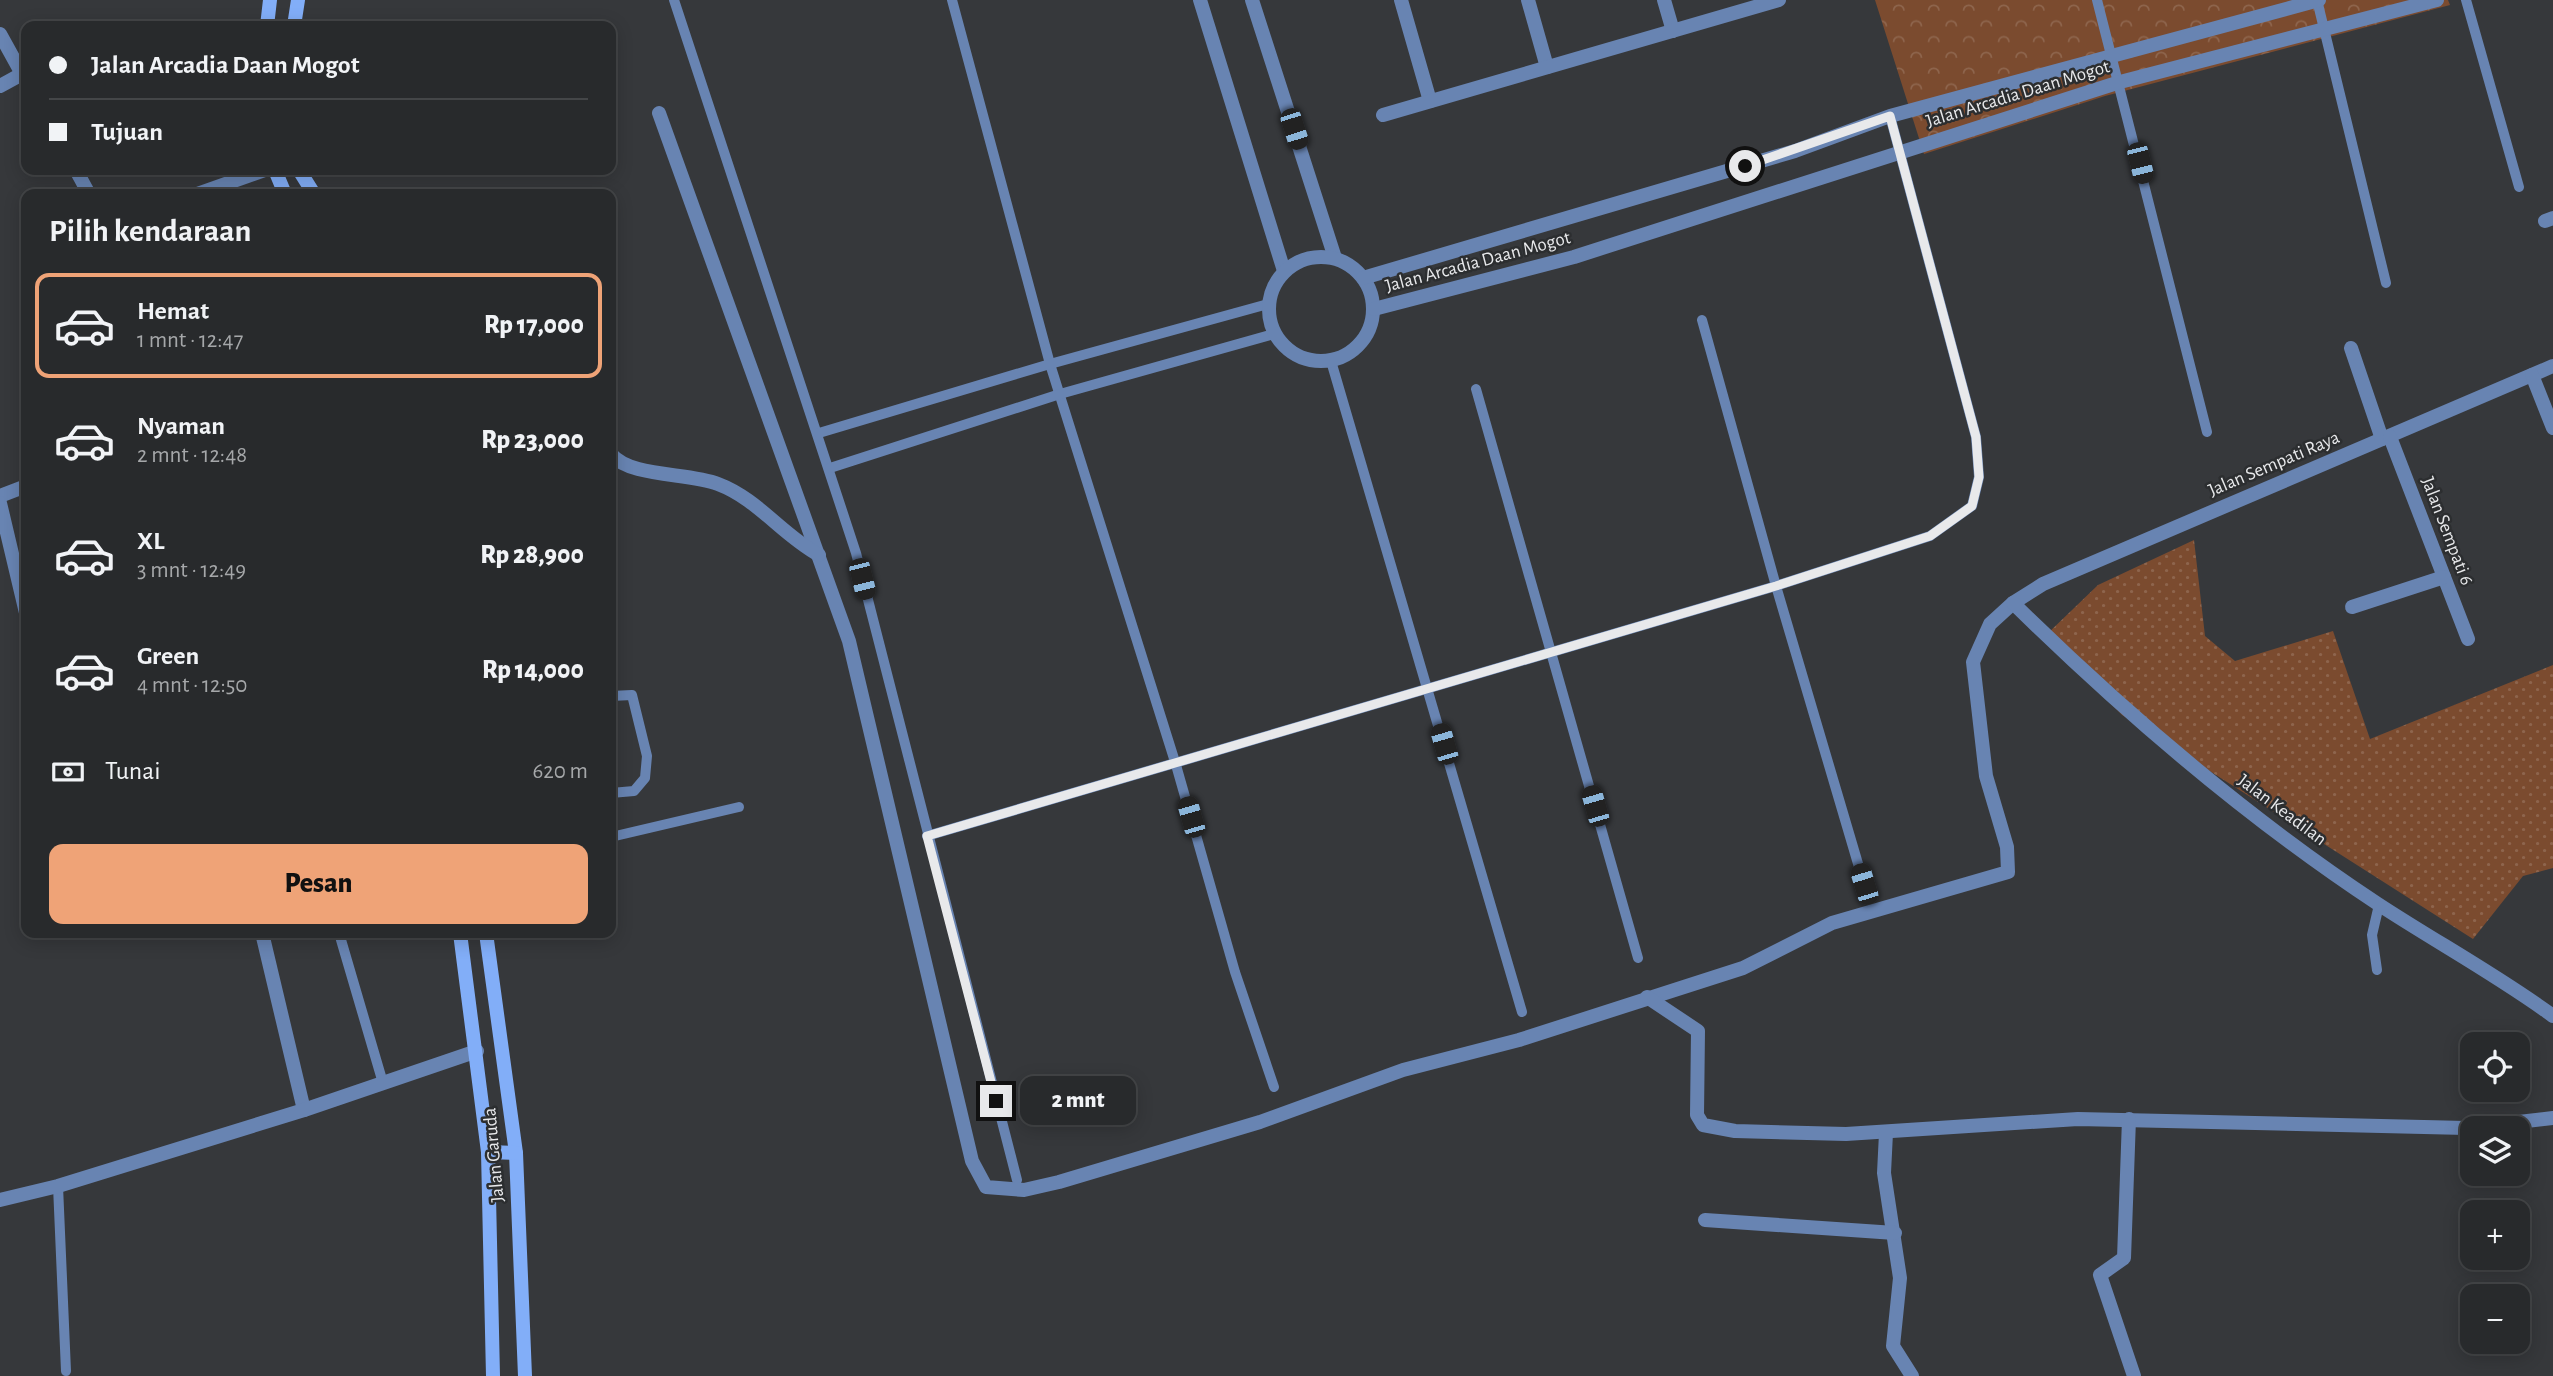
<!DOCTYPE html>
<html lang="id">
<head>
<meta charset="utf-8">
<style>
	body { margin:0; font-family:"Alegreya Sans",sans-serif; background:#303234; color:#f1f3f6; height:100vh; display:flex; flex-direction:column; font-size:26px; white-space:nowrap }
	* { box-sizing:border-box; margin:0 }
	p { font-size:23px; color:#a5a7a9 }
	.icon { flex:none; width:38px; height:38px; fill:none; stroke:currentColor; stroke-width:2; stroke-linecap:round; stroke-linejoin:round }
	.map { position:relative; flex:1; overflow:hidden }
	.panel { position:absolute; left:21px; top:189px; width:595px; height:749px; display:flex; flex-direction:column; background:#282a2c; border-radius:14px; box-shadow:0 4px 18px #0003,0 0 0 2px #444648 }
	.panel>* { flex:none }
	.top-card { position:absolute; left:21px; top:21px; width:595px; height:154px; border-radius:14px; box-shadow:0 4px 18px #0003,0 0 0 2px #444648; display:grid; align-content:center; height:154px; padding:0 28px; background:#282a2c }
	.controls { position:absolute; left:2460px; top:1032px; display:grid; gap:14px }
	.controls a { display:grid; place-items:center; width:70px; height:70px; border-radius:14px; background:#282a2c; box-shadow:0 4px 18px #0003,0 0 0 2px #444648; font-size:35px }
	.end { position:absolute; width:32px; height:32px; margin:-16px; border:9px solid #e8e9eb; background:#111; box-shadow:0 0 0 4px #111 }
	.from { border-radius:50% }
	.bubble { position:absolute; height:49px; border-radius:14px; background:#282a2c; box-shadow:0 4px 18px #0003,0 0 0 2px #444648; font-size:23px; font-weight:800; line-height:49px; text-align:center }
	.car { position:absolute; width:21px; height:42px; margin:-21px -10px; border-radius:9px; box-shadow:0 0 5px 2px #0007; background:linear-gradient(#222 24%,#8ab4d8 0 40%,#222 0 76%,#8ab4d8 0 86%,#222 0) }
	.top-card b { display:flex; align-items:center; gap:24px; height:66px; font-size:26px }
	.top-card b+b { border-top:2px solid #444648 }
	.top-card i { width:18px; height:18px; background:#f1f3f6 }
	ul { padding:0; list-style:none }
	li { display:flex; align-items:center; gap:21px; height:105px; margin:0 14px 10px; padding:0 14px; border:4px solid transparent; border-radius:14px }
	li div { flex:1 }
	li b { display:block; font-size:26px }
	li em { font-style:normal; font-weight:800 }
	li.active { border-color:#efa377 }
	li>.icon { width:63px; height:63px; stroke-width:1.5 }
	h2 { padding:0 28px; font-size:32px; line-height:84px }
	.pay { display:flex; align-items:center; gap:18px; height:77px; padding:0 28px; font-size:26px }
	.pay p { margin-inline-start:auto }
	.button { display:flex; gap:14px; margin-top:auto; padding:14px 28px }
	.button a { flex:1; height:80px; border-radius:14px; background:#efa377; color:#111; font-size:28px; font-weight:800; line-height:80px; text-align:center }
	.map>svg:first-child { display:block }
	.grass { fill:url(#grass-dots) }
	.forest { fill:url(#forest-crowns) }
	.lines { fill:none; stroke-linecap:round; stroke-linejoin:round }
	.service { stroke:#6884b2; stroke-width:10 }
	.minor { stroke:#6884b2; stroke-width:14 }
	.secondary { stroke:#82aef8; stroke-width:14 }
	.route { stroke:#e8e9eb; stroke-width:9 }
	.labels { text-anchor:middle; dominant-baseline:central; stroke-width:5; stroke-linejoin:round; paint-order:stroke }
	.street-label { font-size:19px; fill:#e8e9eb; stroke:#2c2e30 }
</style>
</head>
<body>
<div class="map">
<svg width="2553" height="1376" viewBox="0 0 2553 1376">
	<defs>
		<pattern id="grass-dots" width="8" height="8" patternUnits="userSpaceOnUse" patternTransform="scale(1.75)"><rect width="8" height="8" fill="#7b4b2f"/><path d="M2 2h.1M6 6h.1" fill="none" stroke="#8e654d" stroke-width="1.8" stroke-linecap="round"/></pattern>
		<pattern id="forest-crowns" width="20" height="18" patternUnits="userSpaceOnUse" patternTransform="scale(1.75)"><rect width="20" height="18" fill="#7b4b2f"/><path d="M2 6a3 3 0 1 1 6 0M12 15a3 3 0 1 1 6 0" fill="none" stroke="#8e654d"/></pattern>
	</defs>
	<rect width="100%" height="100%" fill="#36383b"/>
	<path class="grass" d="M2194 540 2205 636 2235 661 2333 631 2370 739 2553 665V868L2523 876 2473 939 2122 715 2045 636 2098 585Z"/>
	<path class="forest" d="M1875 0H2448L2450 5 2105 96 1924 154Z"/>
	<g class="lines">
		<g class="service">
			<path d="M674 0 856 553 1017 1180"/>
			<path d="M952 0 1050 364 1176 765 1235 972 1274 1087"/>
			<path d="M2097 0 2207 432"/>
			<path d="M2317 0 2386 283"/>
			<path d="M2466 0 2519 187"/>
			<path d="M1702 320 1776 586 1864 884"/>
			<path d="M1331 361 1522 1012"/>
			<path d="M1476 389 1638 958"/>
			<path d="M819 433 1050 364 1268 304"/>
			<path d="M830 468 1060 394 1274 334"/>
			<path d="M611 696 632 695 647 756 645 778 634 791 611 793"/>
			<path d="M927 836 1776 586 1930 536 1972 506 1979 477 1976 437 1890 116"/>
			<path d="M611 837 739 807"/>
			<path d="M339 933 383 1083"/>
			<path d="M2377 970 2372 935 2379 905"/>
			<path d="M58 1186 66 1371"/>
		</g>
		<g class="minor">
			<path d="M1200 0 1284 271"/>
			<path d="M1252 0 1335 258"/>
			<path d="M1401 0 1430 101"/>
			<path d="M1528 0 1547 67"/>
			<path d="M1664 0 1673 31"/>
			<path d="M0 34 26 81"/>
			<path d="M0 86 22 74"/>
			<path d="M659 113 849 641 972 1161 986 1187 1024 1190 1059 1182 1260 1122 1403 1070 1519 1040 1743 968 1832 923 2008 872 2007 847 1986 776 1973 662 1990 624 2013 603 2043 584 2553 366"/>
			<path d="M1383 115 1779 0"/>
			<path d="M76 170 89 194"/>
			<path d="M197 194 265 170"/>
			<path d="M2545 221 2553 218"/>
			<circle cx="1321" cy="309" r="52"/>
			<path d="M1363 278 1795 151 1890 116 2319 0"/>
			<path d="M1374 309 1574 257 2120 82 2437 0"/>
			<path d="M2351 348 2382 439"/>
			<path d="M2532 375 2553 428"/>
			<path d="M2390 437 2468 639"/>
			<path d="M611 454C631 478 688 472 718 484 758 499 782 535 819 555"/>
			<path d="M0 496 26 486"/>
			<path d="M0 503 26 613"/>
			<path d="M2013 603C2125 713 2246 817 2378 904 2436 942 2497 975 2553 1016"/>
			<path d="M2352 607 2444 577"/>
			<path d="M262 933 304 1110"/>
			<path d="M1647 997 1698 1031 1697 1115 1703 1125 1735 1131 1846 1134 2078 1119 2466 1128 2553 1118"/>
			<path d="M2129 1119 2124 1258 2100 1275 2134 1376"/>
			<path d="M1886 1133 1884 1173 1900 1278 1893 1346 1912 1376"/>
			<path d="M0 1200 58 1186 304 1110 477 1051"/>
			<path d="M1705 1220 1895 1233"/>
		</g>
		<g class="secondary">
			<path d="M267 26 270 0"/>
			<path d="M294 26 298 0"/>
			<path d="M275 170 285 194"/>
			<path d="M299 170 314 194"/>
			<path d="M460 933 488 1152 493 1376"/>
			<path d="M486 933 516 1153 525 1376"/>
			<path d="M488 1152 516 1153"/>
		</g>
	</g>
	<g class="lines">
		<path class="route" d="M996 1101 927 836 1776 586 1930 536 1972 506 1979 477 1976 437 1890 116 1745 166"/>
	</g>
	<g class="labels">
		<g class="street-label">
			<text transform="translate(2018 94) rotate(-17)">Jalan Arcadia Daan Mogot</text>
			<text transform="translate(1478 262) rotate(-15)">Jalan Arcadia Daan Mogot</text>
			<text transform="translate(2274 464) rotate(-23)">Jalan Sempati Raya</text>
			<text transform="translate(2447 531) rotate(69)">Jalan Sempati 6</text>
			<text transform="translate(2282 810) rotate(37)">Jalan Keadilan</text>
			<text transform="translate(494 1155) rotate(-95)">Jalan Garuda</text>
		</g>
	</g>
</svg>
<div class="controls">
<a><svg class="icon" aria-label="locate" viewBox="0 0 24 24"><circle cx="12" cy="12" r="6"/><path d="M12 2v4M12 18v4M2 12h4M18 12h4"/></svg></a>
<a><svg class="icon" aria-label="layers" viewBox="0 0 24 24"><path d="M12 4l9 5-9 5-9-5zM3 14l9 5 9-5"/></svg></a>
<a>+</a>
<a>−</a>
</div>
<i class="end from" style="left:1745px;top:166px"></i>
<i class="end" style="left:996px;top:1101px"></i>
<div class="bubble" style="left:1020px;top:1076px;width:116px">2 mnt</div>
<i class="car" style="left:1294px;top:129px;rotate:162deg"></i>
<i class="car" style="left:2140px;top:163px;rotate:166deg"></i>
<i class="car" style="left:862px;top:579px;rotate:166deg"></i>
<i class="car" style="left:1444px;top:744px;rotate:344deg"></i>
<i class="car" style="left:1595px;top:806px;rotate:344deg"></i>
<i class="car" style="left:1191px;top:817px;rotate:344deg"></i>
<i class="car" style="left:1864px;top:884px;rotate:343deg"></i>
<div class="top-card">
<b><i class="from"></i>Jalan Arcadia Daan Mogot</b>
<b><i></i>Tujuan</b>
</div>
<section class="panel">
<h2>Pilih kendaraan</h2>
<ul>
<li class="active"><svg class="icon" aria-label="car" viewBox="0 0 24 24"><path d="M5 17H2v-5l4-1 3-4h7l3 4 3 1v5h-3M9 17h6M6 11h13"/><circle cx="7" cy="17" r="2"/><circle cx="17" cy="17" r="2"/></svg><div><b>Hemat</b><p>1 mnt · 12:47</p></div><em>Rp 17,000</em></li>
<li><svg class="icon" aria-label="car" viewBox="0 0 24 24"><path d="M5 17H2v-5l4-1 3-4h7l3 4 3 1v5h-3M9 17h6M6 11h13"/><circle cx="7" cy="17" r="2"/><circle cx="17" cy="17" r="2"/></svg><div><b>Nyaman</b><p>2 mnt · 12:48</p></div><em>Rp 23,000</em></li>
<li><svg class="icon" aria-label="car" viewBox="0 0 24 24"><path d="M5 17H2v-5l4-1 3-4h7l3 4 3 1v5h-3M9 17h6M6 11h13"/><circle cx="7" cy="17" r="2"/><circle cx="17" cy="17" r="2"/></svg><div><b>XL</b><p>3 mnt · 12:49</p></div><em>Rp 28,900</em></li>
<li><svg class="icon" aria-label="car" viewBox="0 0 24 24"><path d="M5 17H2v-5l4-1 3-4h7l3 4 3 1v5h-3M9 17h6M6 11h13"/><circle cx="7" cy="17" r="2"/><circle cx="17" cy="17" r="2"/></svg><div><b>Green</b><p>4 mnt · 12:50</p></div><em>Rp 14,000</em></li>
</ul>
<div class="pay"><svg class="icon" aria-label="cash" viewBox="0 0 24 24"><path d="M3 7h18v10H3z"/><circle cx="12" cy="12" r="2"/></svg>Tunai<p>620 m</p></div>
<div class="button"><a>Pesan</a></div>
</section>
</div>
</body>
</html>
